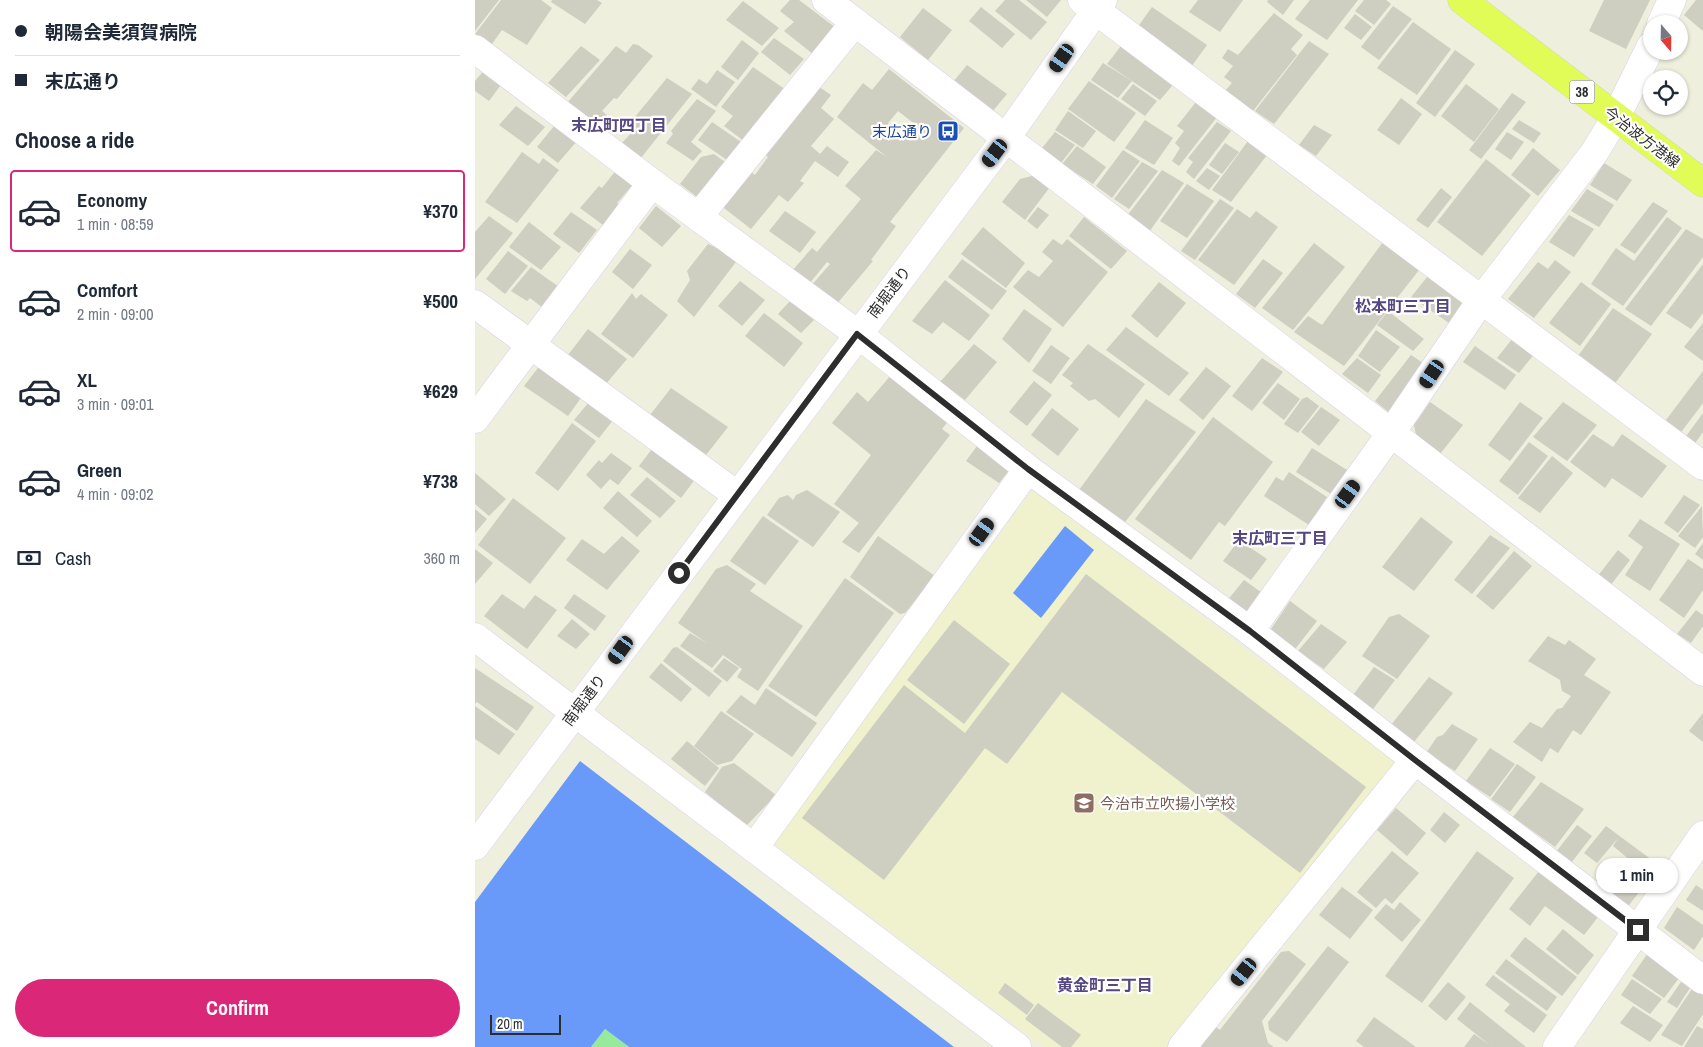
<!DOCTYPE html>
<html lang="en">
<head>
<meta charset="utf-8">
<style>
	body { margin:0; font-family:"Archivo Narrow","Noto Sans JP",sans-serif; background:#f6f6f7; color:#1f2937; height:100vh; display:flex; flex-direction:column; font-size:19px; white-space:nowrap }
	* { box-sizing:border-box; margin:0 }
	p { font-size:16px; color:#747a83 }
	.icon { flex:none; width:28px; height:28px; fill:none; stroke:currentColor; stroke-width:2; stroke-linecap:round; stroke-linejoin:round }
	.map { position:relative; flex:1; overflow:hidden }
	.sheet { display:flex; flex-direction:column; background:#fff; width:475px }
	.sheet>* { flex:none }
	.guide { display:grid; align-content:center; height:110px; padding:0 15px; background:#fff }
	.needle { width:32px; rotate:160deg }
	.buttons { position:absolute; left:1168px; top:15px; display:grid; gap:10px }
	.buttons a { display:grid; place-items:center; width:45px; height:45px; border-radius:50%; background:#fff; box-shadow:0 1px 4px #0004; font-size:25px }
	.scale { position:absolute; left:15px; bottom:12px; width:71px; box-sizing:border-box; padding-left:5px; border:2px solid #2d2d2d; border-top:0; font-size:14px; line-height:18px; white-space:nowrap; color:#2d2d2d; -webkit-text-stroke:4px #fff; paint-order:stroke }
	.end { position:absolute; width:22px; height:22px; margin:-11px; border:6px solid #2d2d2d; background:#fff; box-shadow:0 0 0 2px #fff }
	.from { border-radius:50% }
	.bubble { position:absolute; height:35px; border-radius:18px; background:#fff; box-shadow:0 1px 4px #0004; font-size:16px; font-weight:700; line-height:35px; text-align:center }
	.car { position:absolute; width:15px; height:30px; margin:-15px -8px; border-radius:6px; box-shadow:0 0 4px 1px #0007; background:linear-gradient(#222 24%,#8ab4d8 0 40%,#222 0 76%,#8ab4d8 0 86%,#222 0) }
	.guide b { display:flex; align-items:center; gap:18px; height:48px; font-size:19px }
	.guide b+b { border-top:1px solid #e0e1e3 }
	.guide i { width:12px; height:12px; background:#1f2937 }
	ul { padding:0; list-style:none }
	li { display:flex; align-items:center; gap:15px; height:82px; margin:0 10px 8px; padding:0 5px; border:2px solid transparent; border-radius:5px }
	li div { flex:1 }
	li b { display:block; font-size:19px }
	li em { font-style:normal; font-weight:700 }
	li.selected { border-color:#db2777 }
	li>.icon { width:45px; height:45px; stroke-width:1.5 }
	h2 { padding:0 15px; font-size:22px; line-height:60px }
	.pay { display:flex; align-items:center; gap:12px; height:55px; padding:0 15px; font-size:19px }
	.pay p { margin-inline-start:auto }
	.action { display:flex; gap:10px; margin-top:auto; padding:10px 15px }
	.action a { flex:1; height:58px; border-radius:30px; background:#db2777; color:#fff; font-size:20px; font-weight:700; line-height:58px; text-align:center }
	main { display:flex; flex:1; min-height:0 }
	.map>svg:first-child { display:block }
	.education { fill:#eff2cd }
	.green { fill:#97ea9c }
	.water { fill:#6a9af9 }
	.building { fill:#cecec1; fill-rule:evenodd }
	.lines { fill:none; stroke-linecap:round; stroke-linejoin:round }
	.minor-casing { stroke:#d7d3e6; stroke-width:29 }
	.major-casing { stroke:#d5d5d5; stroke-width:29 }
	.minor { stroke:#fff; stroke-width:28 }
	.major { stroke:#e1fc56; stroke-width:28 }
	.route { stroke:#2d2d2d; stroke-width:6 }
	.labels { text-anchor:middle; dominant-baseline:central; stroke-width:4.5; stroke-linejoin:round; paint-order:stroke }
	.shield { fill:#fff; stroke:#6c6c6c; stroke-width:1 }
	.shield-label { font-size:14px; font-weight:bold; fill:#2d2d2d }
	.transit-label { font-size:15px; fill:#164399; stroke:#fff; text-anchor:end }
	.street-label { font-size:15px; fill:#2d2d2d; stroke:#fff }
	.education-label { font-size:15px; fill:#785e54; stroke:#fff; text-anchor:start }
	.neighbourhood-label { font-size:16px; font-weight:bold; fill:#554882; stroke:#fff }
</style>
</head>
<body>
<main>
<section class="sheet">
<div class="guide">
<b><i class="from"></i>朝陽会美須賀病院</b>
<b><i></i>末広通り</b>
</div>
<h2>Choose a ride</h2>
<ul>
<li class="selected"><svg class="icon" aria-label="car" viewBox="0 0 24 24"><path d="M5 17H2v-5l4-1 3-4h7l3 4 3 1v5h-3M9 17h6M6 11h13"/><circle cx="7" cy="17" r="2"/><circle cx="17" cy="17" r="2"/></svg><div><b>Economy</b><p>1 min · 08:59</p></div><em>¥370</em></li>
<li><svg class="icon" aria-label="car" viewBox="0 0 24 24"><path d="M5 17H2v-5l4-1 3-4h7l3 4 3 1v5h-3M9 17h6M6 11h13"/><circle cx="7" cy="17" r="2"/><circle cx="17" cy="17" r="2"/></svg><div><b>Comfort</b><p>2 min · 09:00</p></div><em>¥500</em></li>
<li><svg class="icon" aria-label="car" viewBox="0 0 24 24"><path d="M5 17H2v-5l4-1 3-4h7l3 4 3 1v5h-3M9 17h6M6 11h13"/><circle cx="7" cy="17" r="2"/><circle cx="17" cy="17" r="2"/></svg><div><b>XL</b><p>3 min · 09:01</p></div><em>¥629</em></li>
<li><svg class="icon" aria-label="car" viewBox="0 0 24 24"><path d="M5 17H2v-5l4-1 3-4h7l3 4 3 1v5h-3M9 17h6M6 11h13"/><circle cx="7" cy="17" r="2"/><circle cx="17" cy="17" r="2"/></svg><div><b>Green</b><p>4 min · 09:02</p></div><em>¥738</em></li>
</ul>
<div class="pay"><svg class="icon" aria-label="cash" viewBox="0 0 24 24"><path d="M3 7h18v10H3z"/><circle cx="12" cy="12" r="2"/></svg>Cash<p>360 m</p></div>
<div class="action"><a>Confirm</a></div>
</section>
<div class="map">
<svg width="1228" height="1047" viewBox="0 0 1228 1047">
	<rect width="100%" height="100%" fill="#efefde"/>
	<path class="education" d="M558 490 923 764 695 1047H569L298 842Z"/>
	<path class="green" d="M130 1029 154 1047H116Z"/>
	<g class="water">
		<path d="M590 526 619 550 566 618 538 593Z"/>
		<path d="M105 761 479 1047H154L130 1029 116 1047H0V902Z"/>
	</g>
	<g class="building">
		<path d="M0 0H24L0 31Z"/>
		<path d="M26 0H66L77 8 52 45 27 30 17 44 0 34Z"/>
		<path d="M77 0H122L127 3 110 24 76 2Z"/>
		<path d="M315 0H324L361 28 338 54 309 31 319 22 305 11Z"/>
		<path d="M530 0H544L572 22 556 40 520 11Z"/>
		<path d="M551 0H586L572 17Z"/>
		<path d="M723 0H768L745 32 714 12Z"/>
		<path d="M793 0H819L808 15 792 2Z"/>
		<path d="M835 0H883L852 40 820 19Z"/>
		<path d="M889 0H911L916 4 899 25 880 11Z"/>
		<path d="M1129 0H1175L1151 49 1114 31Z"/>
		<path d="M1221 0H1228V31L1209 15Z"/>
		<path d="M268 1 304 28 287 46 251 20Z"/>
		<path d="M918 6 937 19 904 60 886 47Z"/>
		<path d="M506 7 540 34 527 48 494 21Z"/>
		<path d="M677 7 732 45 716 67 662 28Z"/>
		<path d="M448 8 477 30 453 60 425 37Z"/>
		<path d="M799 13 828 35 816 49 822 55 778 111 750 91 757 83 749 77 758 66 747 58 753 49 763 55Z"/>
		<path d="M880 14 897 27 886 40 869 28Z"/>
		<path d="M938 22 976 49 942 95 902 68Z"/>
		<path d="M299 38 329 59 315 75 286 52Z"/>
		<path d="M267 40 284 53 263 80 246 67Z"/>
		<path d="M834 41 854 54 799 124 780 111Z"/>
		<path d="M649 42 702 80 685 100 632 64Z"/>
		<path d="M158 44 163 45 178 56 142 99 139 98 127 111 132 115 122 126 92 103 141 46 151 53Z"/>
		<path d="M106 46 125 60 91 97 73 83Z"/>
		<path d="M980 50 1000 64 960 117 941 103Z"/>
		<path d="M628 63 657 81 643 98 616 80Z"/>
		<path d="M492 65 532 94 517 112 478 82Z"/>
		<path d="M278 67 314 92 274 145 249 126 258 116 246 107Z"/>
		<path d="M10 69 28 82 14 101 0 91V81Z"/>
		<path d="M414 69 489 128 415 222 421 226 396 260 398 261 360 306 336 286 355 264 352 262 334 284 317 271 337 248 342 252 386 199 370 186 401 150 412 157 362 117 388 83 397 90ZM423 111 441 125 431 137 413 123Z"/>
		<path d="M242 70 260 82 241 107 216 89 224 79 232 84Z"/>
		<path d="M192 78 217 94 165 159 145 145 159 130 155 123Z"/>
		<path d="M614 81 661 113 639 142 593 109Z"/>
		<path d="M340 84 356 95 346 108 359 119 336 146 345 154 352 146 374 162 363 177 340 161 325 181 329 183 313 202 304 195 276 229 245 205 272 169 280 175 293 157 287 152Z"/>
		<path d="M658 84 682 101 670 116 646 99Z"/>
		<path d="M991 84 1024 109 999 142 966 116Z"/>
		<path d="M1037 93 1051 102 1006 159 994 150Z"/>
		<path d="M926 98 947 114 924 145 902 130Z"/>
		<path d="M222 99 241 111 216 142 227 151 218 161 191 143 198 134 196 131Z"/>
		<path d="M721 102 742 117 704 166 697 161 705 148 700 143 709 131 702 126Z"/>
		<path d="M41 106 70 127 53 146 24 125Z"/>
		<path d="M593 111 621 131 608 148 580 130Z"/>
		<path d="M670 120 698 138 679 165 650 148Z"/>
		<path d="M1044 120 1066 133 1059 143 1037 129Z"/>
		<path d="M237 122 266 142 252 160 223 140Z"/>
		<path d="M742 122 756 131 719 179 711 172 718 162 713 158Z"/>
		<path d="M80 125 102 141 83 163 62 147Z"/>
		<path d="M839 125 857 135 841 156 824 145Z"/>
		<path d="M580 132 600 145 586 163 567 148Z"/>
		<path d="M1032 132 1049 142 1036 160 1020 149Z"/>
		<path d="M773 141 792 155 756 202 737 190Z"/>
		<path d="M750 143 764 152 747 174 734 165Z"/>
		<path d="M602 146 631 167 618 184 587 164Z"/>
		<path d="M1058 148 1085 170 1063 196 1036 175Z"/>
		<path d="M648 150 665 161 637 198 621 186Z"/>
		<path d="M47 152 64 164 68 158 84 170 42 223 10 202Z"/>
		<path d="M239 154 254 165 226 200 205 184 226 157Z"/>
		<path d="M1011 159 1056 195 1007 256 962 222Z"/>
		<path d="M667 162 683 171 654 209 639 199Z"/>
		<path d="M1129 163 1157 180 1142 201 1115 185Z"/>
		<path d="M732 168 745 176 734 190 721 181Z"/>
		<path d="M142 169 160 182 142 203 146 206 128 225 105 208 124 186 127 188Z"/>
		<path d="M687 170 709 183 674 232 652 216Z"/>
		<path d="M557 176 575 187 550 220 527 202 545 179Z"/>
		<path d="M712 184 739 201 712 238 685 221Z"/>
		<path d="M966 188 977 197 953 228 941 220Z"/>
		<path d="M1112 189 1139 205 1124 227 1096 211Z"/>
		<path d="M745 199 759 208 720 260 706 251Z"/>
		<path d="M1178 202 1193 211 1160 254 1145 245Z"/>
		<path d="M181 206 206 226 187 247 164 228Z"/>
		<path d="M563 207 574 215 562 229 552 221Z"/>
		<path d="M762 209 775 218 781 211 803 227 759 285 723 260Z"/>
		<path d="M310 211 341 232 325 253 294 231Z"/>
		<path d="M96 212 122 230 104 253 78 234Z"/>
		<path d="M1094 215 1119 229 1099 257 1074 242Z"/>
		<path d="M14 216 38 233 0 279V232Z"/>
		<path d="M609 217 652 251 636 269 594 236Z"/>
		<path d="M1192 217 1207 228 1148 306 1116 284 1141 248 1159 261Z"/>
		<path d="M54 222 86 247 66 270 34 247Z"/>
		<path d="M508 227 550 263 531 288 486 254Z"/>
		<path d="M1211 229 1228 239V257L1176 326 1150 309Z"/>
		<path d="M578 239 587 245 592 239 633 272 588 327 538 287 553 270 564 277 578 261 567 252Z"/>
		<path d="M908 242 944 270 869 366 819 332 833 316 847 325Z"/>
		<path d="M839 243 870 267 818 330 787 308Z"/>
		<path d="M233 244 264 258 219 317 202 301 215 280 212 271Z"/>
		<path d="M155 249 177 265 158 289 137 272Z"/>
		<path d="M33 251 53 266 30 294 11 279Z"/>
		<path d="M487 259 532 291 517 310 473 277Z"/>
		<path d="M788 259 808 273 780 308 761 294Z"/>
		<path d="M1080 260 1096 272 1059 318 1033 299 1063 262 1073 269Z"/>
		<path d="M1228 264V313L1216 329 1191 313Z"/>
		<path d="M56 267 84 287 68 308 55 298 52 301 36 291Z"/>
		<path d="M953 276 990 303 974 323 936 297Z"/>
		<path d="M470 280 515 315 494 341 468 322 457 334 437 321Z"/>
		<path d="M265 281 290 300 267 326 243 306Z"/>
		<path d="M684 282 711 303 682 338 656 316Z"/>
		<path d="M1106 282 1136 304 1105 346 1074 323Z"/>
		<path d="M157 293 161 299 166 294 193 315 158 358 126 334Z"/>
		<path d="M315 301 339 320 326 333 303 314Z"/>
		<path d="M1138 308 1177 334 1138 386 1100 360Z"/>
		<path d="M549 309 577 329 554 363 527 339Z"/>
		<path d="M913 311 949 339 938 351 902 325Z"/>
		<path d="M289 313 328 343 309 367 270 336Z"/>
		<path d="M1228 323V361L1209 347Z"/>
		<path d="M651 327 714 373 694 396 631 350Z"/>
		<path d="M113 329 152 359 130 385 93 355Z"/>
		<path d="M901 330 925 347 905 372 883 356Z"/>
		<path d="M1038 338 1060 353 1044 373 1022 358Z"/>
		<path d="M499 344 522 362 490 400 465 382Z"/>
		<path d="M613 344 670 384 644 418 620 399 614 401 595 386 598 383 587 375Z"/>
		<path d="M576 345 595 358 576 384 557 371Z"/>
		<path d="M1000 346 1041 375 1030 390 988 362Z"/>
		<path d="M936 355 954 367 917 415 900 401Z"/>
		<path d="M787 358 808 372 777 411 757 396Z"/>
		<path d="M882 358 906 375 893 393 867 374Z"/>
		<path d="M66 364 108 395 93 416 49 386Z"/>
		<path d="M731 367 756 386 728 420 704 400Z"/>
		<path d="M1228 371V403L1204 435 1188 424Z"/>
		<path d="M416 375 474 420 467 429 475 435 384 553 367 542 384 523 359 504 396 455 357 423 382 392 393 402Z"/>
		<path d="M559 381 577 395 552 426 534 412Z"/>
		<path d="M803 383 825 399 809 420 787 403Z"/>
		<path d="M196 388 253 427 231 455 175 415Z"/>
		<path d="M832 397 844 406 823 433 809 424 827 399Z"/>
		<path d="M671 399 721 432 650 522 604 490Z"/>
		<path d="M114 402 139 419 124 438 99 420Z"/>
		<path d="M955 402 988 425 965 454 941 435 939 425Z"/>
		<path d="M1045 402 1068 418 1035 461 1013 445Z"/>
		<path d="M1088 402 1122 425 1092 461 1058 437Z"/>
		<path d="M846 407 865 420 844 446 826 432Z"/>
		<path d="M577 408 604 429 583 456 556 435Z"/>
		<path d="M1228 413V432L1218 446 1209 439Z"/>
		<path d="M738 417 798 462 750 526 744 522 716 560 660 519Z"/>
		<path d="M97 423 121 441 83 491 60 473Z"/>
		<path d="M1118 434 1138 447 1147 434 1192 466 1167 498 1137 478 1130 488 1095 462Z"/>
		<path d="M505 442 539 464 524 483 491 461Z"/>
		<path d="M1054 442 1073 456 1043 495 1024 481Z"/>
		<path d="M180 445 221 478 206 498 164 466Z"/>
		<path d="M837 448 872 470 856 494 821 472Z"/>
		<path d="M136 453 157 468 143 485 135 479 126 489 111 475 124 460 127 463Z"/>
		<path d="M1077 456 1098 473 1065 513 1043 498Z"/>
		<path d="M814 472 852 497 834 525 789 496 801 477 808 481Z"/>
		<path d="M0 473 31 499 14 516 0 504Z"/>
		<path d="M172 477 201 501 185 518 155 495Z"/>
		<path d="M332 490 365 512 338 547 292 515 304 498 313 495 318 500 321 495Z"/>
		<path d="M143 491 177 521 162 537 128 508Z"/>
		<path d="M1209 495 1225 505 1203 533 1189 523Z"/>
		<path d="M38 498 91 538 55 584 3 545Z"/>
		<path d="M1227 506 1228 537 1220 548 1203 536Z"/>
		<path d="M0 509 12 519 0 533Z"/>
		<path d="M288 516 324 541 290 585 255 561Z"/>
		<path d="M946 517 978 542 939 591 907 567Z"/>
		<path d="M1165 519 1205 544 1175 591 1150 575 1168 547 1153 536Z"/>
		<path d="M1015 535 1035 548 997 594 979 580Z"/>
		<path d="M147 536 165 551 132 590 91 560 107 539 129 554Z"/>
		<path d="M403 536 460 576 430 613 425 614 375 577Z"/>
		<path d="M764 540 792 559 776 580 748 561Z"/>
		<path d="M1228 543V560L1220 554Z"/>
		<path d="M0 549 18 563 0 584Z"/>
		<path d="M1143 550 1155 560 1135 586 1122 577Z"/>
		<path d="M1039 551 1057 566 1018 610 1001 596Z"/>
		<path d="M1213 559 1228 569V590L1209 618 1184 600Z"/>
		<path d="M252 565 281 584 275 591 328 626 283 691 262 677 267 669 248 655 237 668 205 646 215 633 233 644 203 623 241 569Z"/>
		<path d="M611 574 891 787 825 873 587 692 532 764 510 748 409 880 327 818 429 685 490 733Z"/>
		<path d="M370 578 419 613 341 717 293 686Z"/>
		<path d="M769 580 790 595 772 616 751 602Z"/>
		<path d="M27 594 49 609 60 595 82 610 52 649 9 616Z"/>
		<path d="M99 594 131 616 120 631 89 608Z"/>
		<path d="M815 601 842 621 817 653 792 635Z"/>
		<path d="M1221 610 1228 615V626L1216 643 1202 634Z"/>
		<path d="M924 614 955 636 922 679 887 656 914 617Z"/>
		<path d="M97 619 115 634 101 649 82 636Z"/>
		<path d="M479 620 535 664 489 724 432 680Z"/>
		<path d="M846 624 872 642 849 669 823 651Z"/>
		<path d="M1073 636 1090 645 1094 640 1121 659 1109 675 1136 692 1106 735 1098 730 1083 753 1075 748 1067 762 1038 742 1055 722 1067 728 1082 709 1087 708 1096 696 1087 691 1085 680 1053 661Z"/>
		<path d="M202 647 247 681 234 697 188 661 198 648Z"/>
		<path d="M249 658 264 668 252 682 238 671Z"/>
		<path d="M186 663 217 689 206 702 174 677Z"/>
		<path d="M899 667 920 680 895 713 875 699Z"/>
		<path d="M0 668 59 707 42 731 2 702 0 704Z"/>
		<path d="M954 677 978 693 939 742 916 725Z"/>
		<path d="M291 688 342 723 317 757 251 712 266 695 280 705Z"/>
		<path d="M0 706 40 734 24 755 0 739Z"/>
		<path d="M246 711 279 734 257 761 242 765 219 746Z"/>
		<path d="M1228 713V742L1214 731Z"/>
		<path d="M977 724 1003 739 980 771 951 753 962 737 968 735Z"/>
		<path d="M212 741 244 768 230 786 196 759Z"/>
		<path d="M1015 748 1040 764 1015 797 991 781Z"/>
		<path d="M259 763 301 795 271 826 230 792 247 767Z"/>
		<path d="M1042 764 1061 777 1035 812 1016 799Z"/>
		<path d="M1066 782 1109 809 1080 847 1038 817Z"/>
		<path d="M921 808 951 833 932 856 902 830Z"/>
		<path d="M969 812 985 825 970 843 955 830Z"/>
		<path d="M1102 825 1117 836 1096 863 1081 852Z"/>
		<path d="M1131 826 1181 863 1172 874 1138 846 1143 838 1122 863 1109 853Z"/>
		<path d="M917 851 944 873 917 904 910 898 901 908 882 892Z"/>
		<path d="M1002 851 1039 878 947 1003 910 976Z"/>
		<path d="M1131 867 1165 891 1154 905 1120 882Z"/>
		<path d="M1064 871 1123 917 1109 935 1070 906 1055 926 1034 909Z"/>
		<path d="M1221 885 1228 890V911L1211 900Z"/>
		<path d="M867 887 898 910 875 939 844 915Z"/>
		<path d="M925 902 946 920 927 942 899 918 911 904 919 910Z"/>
		<path d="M1202 907 1228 925V936L1219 950 1189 928Z"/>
		<path d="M1088 929 1119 955 1103 975 1071 949Z"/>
		<path d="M1050 937 1102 977 1087 996 1035 956Z"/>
		<path d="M853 946 874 962 812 1042 794 1030 793 1022Z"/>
		<path d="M814 951 831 964 787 1021 793 1043 799 1047H720L738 1025 745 1030 806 952Z"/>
		<path d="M1173 953 1207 974 1189 998 1157 976Z"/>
		<path d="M1031 959 1082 997 1072 1011 1020 973Z"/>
		<path d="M1018 975 1072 1015 1059 1033 1029 1011 1035 1004 1010 985Z"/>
		<path d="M1157 979 1187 999 1175 1014 1146 995Z"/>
		<path d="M973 982 991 997 971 1021 953 1006Z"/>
		<path d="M1206 982 1215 988 1202 1008 1192 1002Z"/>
		<path d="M530 983 559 1005 552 1015 523 993Z"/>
		<path d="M1217 989 1228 995V1014L1207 1046 1186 1035Z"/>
		<path d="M995 1002 1051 1047H989L999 1034 1016 1046 982 1019Z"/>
		<path d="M563 1003 606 1035 596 1047H587L550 1019Z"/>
		<path d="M1158 1006 1188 1025 1175 1042 1145 1023Z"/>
		<path d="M899 1017 941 1047H889L881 1041Z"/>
		<path d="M1222 1026 1228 1029V1047H1209Z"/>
	</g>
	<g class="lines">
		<g class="minor-casing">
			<g id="minor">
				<path d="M351 0 1228 672"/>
				<path d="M607 0 1228 466"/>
				<path d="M1186 24 1197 0"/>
				<path d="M0 49 177 183 383 334 553 469 775 631 940 760 1228 980"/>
				<path d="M223 217 380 22"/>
				<path d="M0 304 262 495"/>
				<path d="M0 419 177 183"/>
				<path d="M775 631 916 433 1007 299 1119 153 1141 117 1176 46"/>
				<path d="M0 637 542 1047"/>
				<path d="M0 846 531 138 628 0"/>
				<path d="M279 848 553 469"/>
				<path d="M707 1047 940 760"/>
				<path d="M1082 1047 1228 835"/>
			</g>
		</g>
		<g class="major-casing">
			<path id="major" d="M987 0 1228 183"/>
		</g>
		<use href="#minor" class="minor"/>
		<use href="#major" class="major"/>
	</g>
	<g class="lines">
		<path class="route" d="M204 573 382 334 553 469 775 631 940 760 1163 930"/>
	</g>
	<defs>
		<g id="bus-square" transform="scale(1.125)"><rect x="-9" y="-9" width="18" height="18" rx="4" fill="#1a4fb4" stroke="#fff"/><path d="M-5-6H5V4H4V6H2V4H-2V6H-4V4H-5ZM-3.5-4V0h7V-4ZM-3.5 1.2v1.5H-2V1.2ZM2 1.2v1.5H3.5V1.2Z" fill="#fff"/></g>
		<g id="school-square" transform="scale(1.125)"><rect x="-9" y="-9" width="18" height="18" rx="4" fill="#8d6e63" stroke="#fff"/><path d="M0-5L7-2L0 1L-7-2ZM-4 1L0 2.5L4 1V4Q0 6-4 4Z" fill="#fff"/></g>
	</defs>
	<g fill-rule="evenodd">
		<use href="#bus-square" x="473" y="131"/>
		<use href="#school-square" x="609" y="803"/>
	</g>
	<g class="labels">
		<rect class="shield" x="1094.5" y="80.5" width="25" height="23" rx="4"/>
		<g class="shield-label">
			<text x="1107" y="92">38</text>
		</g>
		<g class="transit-label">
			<text x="457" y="131">末広通り</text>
		</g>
		<g class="street-label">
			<text transform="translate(1167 137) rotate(37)">今治波方港線</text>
			<text transform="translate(414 292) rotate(-53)">南堀通り</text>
			<text transform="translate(109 700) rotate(-53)">南堀通り</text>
		</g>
		<g class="education-label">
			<text x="625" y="803">今治市立吹揚小学校</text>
		</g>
		<g class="neighbourhood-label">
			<text x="144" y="125">末広町四丁目</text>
			<text x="928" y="306">松本町三丁目</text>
			<text x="805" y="538">末広町三丁目</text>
			<text x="630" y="985">黄金町三丁目</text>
		</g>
	</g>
</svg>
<div class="buttons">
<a><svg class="needle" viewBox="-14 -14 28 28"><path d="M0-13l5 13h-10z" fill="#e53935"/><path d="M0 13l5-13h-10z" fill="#747a83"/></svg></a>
<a><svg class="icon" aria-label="locate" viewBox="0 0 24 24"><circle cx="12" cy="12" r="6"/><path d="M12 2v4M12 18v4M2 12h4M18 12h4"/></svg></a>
</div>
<div class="scale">20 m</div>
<i class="end from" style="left:204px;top:573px"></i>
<i class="end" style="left:1163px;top:930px"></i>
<div class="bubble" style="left:1121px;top:858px;width:82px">1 min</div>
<i class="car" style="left:587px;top:58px;rotate:215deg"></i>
<i class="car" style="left:520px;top:153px;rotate:217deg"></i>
<i class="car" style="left:957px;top:374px;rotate:214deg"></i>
<i class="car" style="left:873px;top:494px;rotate:36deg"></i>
<i class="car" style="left:507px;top:532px;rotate:36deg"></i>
<i class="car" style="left:146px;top:650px;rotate:216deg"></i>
<i class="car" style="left:769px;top:972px;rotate:219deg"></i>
</div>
</main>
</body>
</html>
